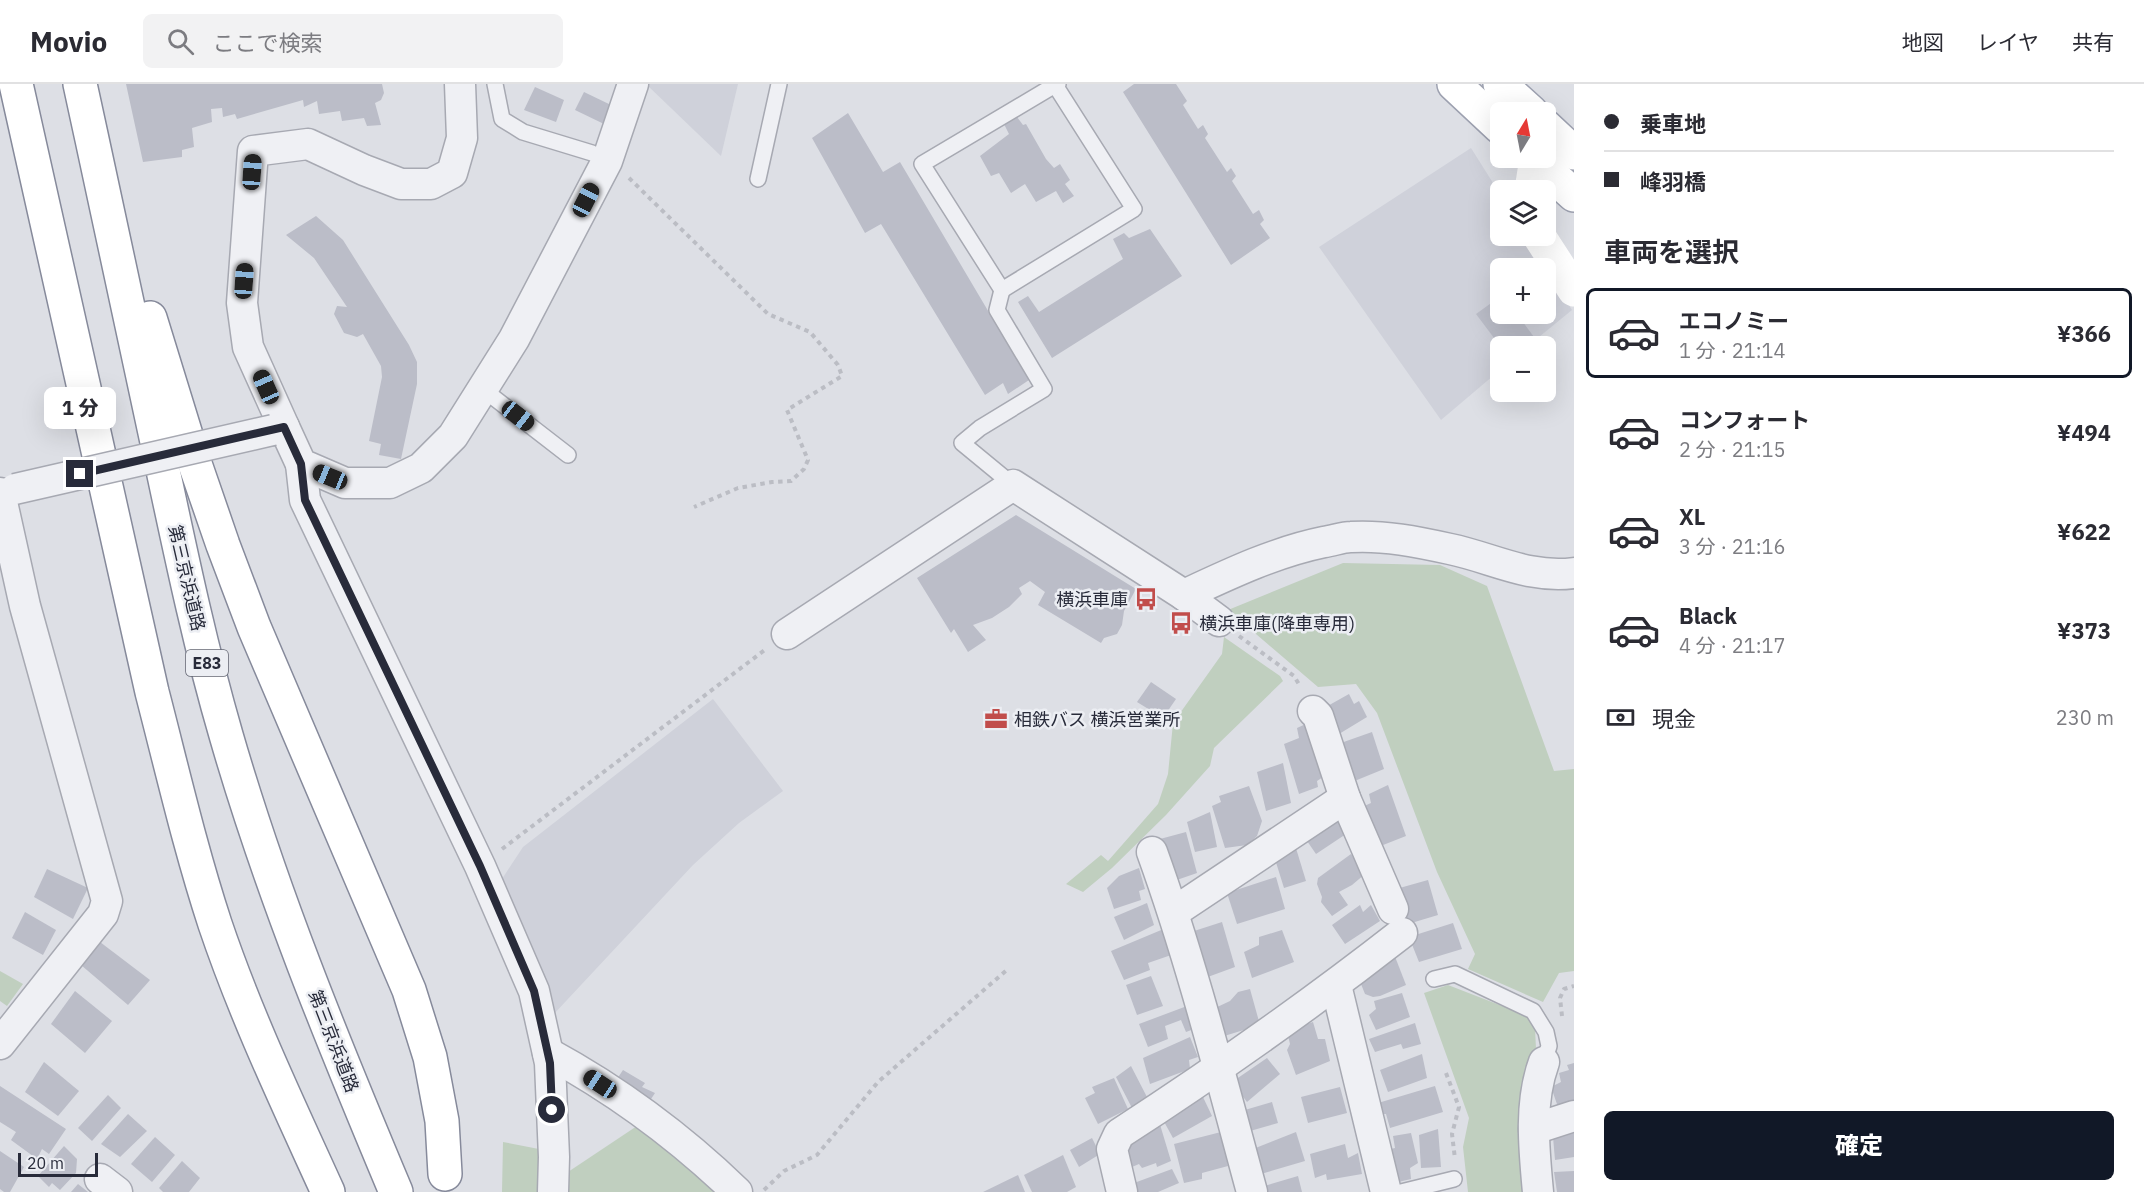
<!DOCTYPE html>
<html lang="ja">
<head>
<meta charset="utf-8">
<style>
	body { margin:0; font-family:"IBM Plex Sans","Noto Sans JP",sans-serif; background:#f2f2f3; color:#2b2b33; height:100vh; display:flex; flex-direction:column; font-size:22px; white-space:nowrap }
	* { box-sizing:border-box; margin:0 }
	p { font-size:20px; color:#7c7c81 }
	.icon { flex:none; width:33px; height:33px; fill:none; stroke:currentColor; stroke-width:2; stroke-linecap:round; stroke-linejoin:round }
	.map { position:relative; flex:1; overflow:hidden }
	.drawer { display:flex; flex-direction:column; background:#fff; width:570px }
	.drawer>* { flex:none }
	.top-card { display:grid; align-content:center; height:132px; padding:0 30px; background:#fff }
	.needle { width:39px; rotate:10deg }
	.buttons { position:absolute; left:1490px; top:18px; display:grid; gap:12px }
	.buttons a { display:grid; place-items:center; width:66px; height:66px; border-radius:9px; background:#fff; box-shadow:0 6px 24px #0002; font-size:30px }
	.scale { position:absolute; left:18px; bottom:15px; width:80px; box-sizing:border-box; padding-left:6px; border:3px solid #282b3a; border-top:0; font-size:16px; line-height:21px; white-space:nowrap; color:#282b3a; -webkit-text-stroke:4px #eceef3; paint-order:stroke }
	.end { position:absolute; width:27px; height:27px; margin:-14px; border:8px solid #282b3a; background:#fff; box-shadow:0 0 0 3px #fff }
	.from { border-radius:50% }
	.bubble { position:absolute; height:42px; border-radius:9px; background:#fff; box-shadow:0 6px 24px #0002; font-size:20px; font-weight:800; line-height:42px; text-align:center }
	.car { position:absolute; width:18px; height:36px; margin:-18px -9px; border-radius:8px; box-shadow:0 0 4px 2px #0007; background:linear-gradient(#222 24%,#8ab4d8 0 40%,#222 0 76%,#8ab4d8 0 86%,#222 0) }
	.top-card b { display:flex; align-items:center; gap:21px; height:57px; font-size:22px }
	.top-card b+b { border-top:2px solid #e1e1e2 }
	.top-card i { width:15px; height:15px; background:#2b2b33 }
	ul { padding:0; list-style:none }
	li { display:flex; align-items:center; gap:18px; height:90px; margin:0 12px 9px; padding:0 18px; border:3px solid transparent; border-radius:9px }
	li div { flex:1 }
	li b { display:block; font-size:22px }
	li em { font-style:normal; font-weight:800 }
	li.on { border-color:#111827 }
	li>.icon { width:54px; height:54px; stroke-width:1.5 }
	h2 { padding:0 30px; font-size:27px; line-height:72px }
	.pay { display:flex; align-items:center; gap:15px; height:66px; padding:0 30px; font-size:22px }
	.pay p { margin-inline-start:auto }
	.button { display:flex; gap:12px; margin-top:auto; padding:12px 30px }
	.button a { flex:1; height:69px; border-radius:9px; background:#111827; color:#fff; font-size:24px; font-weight:800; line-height:69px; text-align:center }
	header { display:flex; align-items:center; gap:36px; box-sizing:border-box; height:84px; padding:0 30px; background:#fff; border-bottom:2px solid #e1e1e2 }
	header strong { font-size:28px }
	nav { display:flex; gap:33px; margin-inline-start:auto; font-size:21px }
	.search { width:420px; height:54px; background:#f2f2f3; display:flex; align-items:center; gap:15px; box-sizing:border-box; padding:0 21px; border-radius:9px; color:#7c7c81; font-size:22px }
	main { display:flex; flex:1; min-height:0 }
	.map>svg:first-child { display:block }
	.built { fill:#cfd1da; fill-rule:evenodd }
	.green { fill:#c0cfbf }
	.building { fill:#bbbdc8 }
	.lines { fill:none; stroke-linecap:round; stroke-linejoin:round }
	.lane-casing { stroke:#a7a9b2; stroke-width:18 }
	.street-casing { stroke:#a7a9b2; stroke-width:33 }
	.primary-casing { stroke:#9da1b0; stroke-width:36 }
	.highway-casing { stroke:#868a9b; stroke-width:36 }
	.path { stroke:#bbbdc4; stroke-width:4; stroke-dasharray:4.5 4.5; stroke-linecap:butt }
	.lane { stroke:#eff0f4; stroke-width:15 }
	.street { stroke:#eff0f4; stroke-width:30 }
	.secondary { stroke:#fff; stroke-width:33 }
	.primary { stroke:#fff; stroke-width:33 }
	.highway { stroke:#fff; stroke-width:33 }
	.street-bridge-casing { stroke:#a7a9b2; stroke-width:33; stroke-linecap:butt }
	.street-bridge { stroke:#eff0f4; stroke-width:30 }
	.route { stroke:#282b3a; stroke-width:8 }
	.labels { text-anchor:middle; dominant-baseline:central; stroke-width:5; stroke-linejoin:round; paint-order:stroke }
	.shield { fill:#eceef3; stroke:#636672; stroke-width:1.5 }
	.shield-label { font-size:16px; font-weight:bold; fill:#282b3a }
	.street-label { font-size:18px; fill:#282b3a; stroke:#eceef3 }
	.poi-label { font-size:18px; fill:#282b3a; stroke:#eceef3; text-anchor:start }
</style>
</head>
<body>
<header>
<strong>Movio</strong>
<div class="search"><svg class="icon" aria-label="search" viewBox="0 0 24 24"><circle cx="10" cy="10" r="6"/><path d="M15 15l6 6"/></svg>ここで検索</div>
<nav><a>地図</a><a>レイヤ</a><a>共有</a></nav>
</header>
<main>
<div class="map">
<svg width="1574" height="1108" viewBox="0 0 1574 1108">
	<rect width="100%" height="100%" fill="#dddfe5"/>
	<g class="built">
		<path d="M646 0H738L721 72Z"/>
		<path d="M1471 64 1500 110V152H1525L1572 226 1528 262H1500V286L1441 336 1319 163ZM1500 184H1545V230H1500Z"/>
		<path d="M713 615 783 707 739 739 693 781 553 931 502 795 523 763Z"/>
	</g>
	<g class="green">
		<path d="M1343 479 1440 481 1487 502 1554 687 1574 685V887L1559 889 1543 918 1468 885 1475 870 1437 788 1377 629 1356 600 1318 603 1228 526Z"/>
		<path d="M1224 553 1280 592 1283 597 1214 664 1210 682 1166 731 1112 784 1083 808 1066 800 1101 771 1108 777 1158 720 1168 690 1173 639 1222 570Z"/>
		<path d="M0 887 23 900 7 922 0 917Z"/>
		<path d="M1448 901 1528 932 1535 944 1536 965 1524 994 1519 1046 1525 1108H1468L1463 1063 1469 1034 1424 909Z"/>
		<path d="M646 1036 730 1108H544L553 1098Z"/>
		<path d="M503 1058 544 1066 542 1108H502Z"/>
	</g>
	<g class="building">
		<path d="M126 0H382L384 9 381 16 375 19 381 41 367 42 364 34 342 37 340 27 319 30 317 17 304 23 303 16 237 35 235 30 223 33 222 24 211 25 212 38 192 44 194 63 182 66V73L143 78Z"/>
		<path d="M1134 0H1176L1187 17 1183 21 1198 45 1203 41 1208 50 1205 54 1227 88 1231 84 1236 92 1232 97 1253 130 1259 126 1264 136 1260 140 1270 154 1231 181 1123 8Z"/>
		<path d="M535 3 564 16 556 38 524 26Z"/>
		<path d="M584 8 611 21 604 40 575 26Z"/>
		<path d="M848 29 883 88 900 78 1029 296 1008 310 1003 299 985 311 881 140 865 149 812 54Z"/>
		<path d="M1017 33 1023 41 1026 40 1046 75 1054 84 1060 80 1070 96 1065 100 1074 112 1063 119 1056 107 1036 118 1025 100 1011 109 999 89 991 92 980 72 1009 50 1004 40Z"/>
		<path d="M316 132 343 156 409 261 417 278V300L401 375 379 371 381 360 369 357 382 293 381 282 363 250 357 253 344 249 334 230 337 222 347 223 314 174 286 151Z"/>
		<path d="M1150 145 1182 192 1052 274 1018 218 1028 212 1039 228 1123 175 1113 155 1124 149 1129 154Z"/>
		<path d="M1494 217 1500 225V230H1517L1534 253 1524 262H1500L1476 230Z"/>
		<path d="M1016 431 1136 505 1124 527 1122 541 1117 550 1104 554 1101 559 1038 521 1045 508 1030 497 1019 504 1022 510 1009 523 992 534 973 541 986 556 968 568 954 545 951 549 917 494Z"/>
		<path d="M1151 598 1176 615 1163 634 1137 618Z"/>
		<path d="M1349 610 1354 620 1359 617 1367 633 1339 650 1324 624Z"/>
		<path d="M1308 639 1326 691 1317 697 1318 703 1299 710 1284 660 1299 654 1297 644Z"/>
		<path d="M1372 648 1384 685 1357 696 1352 695 1338 660Z"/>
		<path d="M1283 679 1291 719 1266 727 1257 688Z"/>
		<path d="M1388 701 1406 752 1378 763 1362 723 1371 719 1369 710Z"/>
		<path d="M1249 702 1262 737 1257 752 1247 761 1225 764 1212 722 1221 718 1219 712Z"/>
		<path d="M1210 728 1217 763 1195 768 1187 738Z"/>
		<path d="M1337 731 1349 748 1316 770 1305 754Z"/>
		<path d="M1186 748 1197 789 1171 798 1160 755Z"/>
		<path d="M1295 761 1306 797 1284 804 1274 772Z"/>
		<path d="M1351 770 1365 790 1352 801 1339 808 1348 821 1332 832 1321 818 1322 813 1317 800 1318 794Z"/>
		<path d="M1139 784 1145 805 1139 807 1141 816 1114 825 1107 804 1119 792Z"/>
		<path d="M47 785 88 804 73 835 34 813Z"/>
		<path d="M1276 793 1285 825 1237 840 1227 809Z"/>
		<path d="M1428 796 1438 831 1408 840 1396 805Z"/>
		<path d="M1147 819 1154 841 1124 856 1114 833Z"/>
		<path d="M1360 821 1363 828 1371 821 1380 837 1345 860 1332 841Z"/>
		<path d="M25 828 56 846 43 871 12 854Z"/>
		<path d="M1222 838 1235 883 1205 894 1191 848Z"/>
		<path d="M1453 839 1462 865 1419 878 1409 853Z"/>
		<path d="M1166 844 1177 869 1148 879 1150 886 1124 896 1111 867Z"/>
		<path d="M1282 846 1294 878 1252 894 1244 868 1259 861V853Z"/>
		<path d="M100 858 150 896 128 921 81 881Z"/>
		<path d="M1394 870 1406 901 1380 912 1373 913 1365 910 1359 895Z"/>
		<path d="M1151 892 1163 922 1137 931 1126 901Z"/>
		<path d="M1250 905 1260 941 1221 953 1213 925 1230 917 1238 908Z"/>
		<path d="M75 907 112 937 85 969 51 940Z"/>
		<path d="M1402 909 1410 933 1376 946 1369 931 1376 925 1374 917Z"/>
		<path d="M1187 922 1194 945 1186 948 1181 936 1165 942 1168 955 1148 963 1139 940Z"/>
		<path d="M1313 938 1318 955H1325L1330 977 1296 991 1287 966 1290 960 1287 947Z"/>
		<path d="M1415 939 1421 960 1403 965 1401 960 1375 968 1369 955Z"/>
		<path d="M1190 953 1198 973 1189 976 1190 985 1150 1000 1143 974Z"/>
		<path d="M1422 970 1427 994 1388 1008 1380 986Z"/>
		<path d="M1267 974 1280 990 1247 1018 1232 998Z"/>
		<path d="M44 978 79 1007 58 1032 25 1008Z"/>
		<path d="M1574 979V1018L1558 1023 1551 1003 1561 998 1559 989 1569 986 1567 981Z"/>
		<path d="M1131 982 1148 1015 1133 1026 1116 993Z"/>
		<path d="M623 986 645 999 642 1003 655 1009 647 1021 615 998Z"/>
		<path d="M1114 994 1128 1025 1098 1040 1085 1014 1095 1009 1092 1003Z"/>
		<path d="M0 1002 66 1045 49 1070 42 1065 37 1075 11 1056 16 1048 0 1038Z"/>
		<path d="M1435 1002 1443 1028 1390 1044 1386 1030H1381L1378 1019Z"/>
		<path d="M1340 1003 1347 1029 1308 1039 1301 1013Z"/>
		<path d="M108 1011 121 1024 92 1057 78 1044Z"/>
		<path d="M1202 1011 1212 1032 1173 1054 1162 1034Z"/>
		<path d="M1272 1018 1278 1039 1243 1049 1238 1028Z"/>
		<path d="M128 1030 147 1047 120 1073 101 1060Z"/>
		<path d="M1158 1034 1171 1077 1157 1083 1156 1079 1142 1084 1139 1080 1125 1086 1118 1065Z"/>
		<path d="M1438 1045 1441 1083 1421 1084 1419 1051Z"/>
		<path d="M1221 1048 1228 1082 1202 1089V1095L1184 1099 1174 1060Z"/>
		<path d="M1296 1048 1305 1077 1261 1090 1253 1065Z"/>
		<path d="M1574 1048V1073L1555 1076 1553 1053Z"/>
		<path d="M1411 1049 1418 1079 1410 1084 1411 1095 1390 1100 1383 1067 1395 1064 1393 1052Z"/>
		<path d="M155 1053 175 1071 152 1098 131 1080Z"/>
		<path d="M1092 1054 1100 1070 1079 1083 1070 1066Z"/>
		<path d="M1345 1060 1348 1074 1358 1069 1362 1090 1327 1096 1326 1090 1315 1094 1310 1070Z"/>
		<path d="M64 1062 77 1075 76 1089 60 1106 52 1099 49 1103 38 1092Z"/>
		<path d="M0 1067 24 1083 10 1108H4L0 1105Z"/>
		<path d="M1063 1071 1076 1103 1067 1108H1032L1024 1091Z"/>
		<path d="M182 1077 200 1094 189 1108H163L159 1104Z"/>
		<path d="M1172 1085 1179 1099 1158 1108H1138L1134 1099Z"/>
		<path d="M1574 1087V1108H1557L1554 1088Z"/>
		<path d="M1018 1091 1025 1108H983Z"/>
		<path d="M1298 1092 1302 1108H1263L1261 1103Z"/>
		<path d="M78 1100 88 1108H71Z"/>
	</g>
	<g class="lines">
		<g class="lane-casing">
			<g id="lane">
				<path d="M495 0 502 35 523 48 592 69 607 77"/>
				<path d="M1055 1 1134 125 1002 206 922 80 1055 1 1058 0"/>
				<path d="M758 95 779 0"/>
				<path d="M1002 206 997 226 1044 305 980 344 962 359 1013 401"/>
				<path d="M484 306 568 371"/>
				<path d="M1434 895 1455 890 1533 927 1546 948 1549 962 1544 978"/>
				<path d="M1401 1108 1454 1095"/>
			</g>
		</g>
		<g class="street-casing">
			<g id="street">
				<path d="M284 343 248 263 242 219 253 67 308 60 364 86 401 100H431L452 89 462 54 460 0"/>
				<path d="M273 346 284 343 301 380 345 399H390L421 384 453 352 514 255 607 77 633 0"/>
				<path d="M301 380 305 416 480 782 534 907 550 979 554 1073 553 1108"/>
				<path d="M0 409 25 522 107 817 103 830 0 960"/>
				<path d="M1184 511C1229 490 1275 468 1324 458 1333 457 1342 453 1351 453 1384 451 1418 458 1450 465 1493 474 1529 495 1574 489"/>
				<path d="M787 550 1013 401 1184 511 1219 537"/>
				<path d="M1313 627 1318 632 1345 714 1393 825"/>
				<path d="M1152 768C1192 879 1221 994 1252 1108"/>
				<path d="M1174 828 1345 714"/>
				<path d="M1336 901 1386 1108"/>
				<path d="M548 969C618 1007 680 1053 737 1108"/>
				<path d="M1534 1045 1574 1032"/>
				<path d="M100 1095 117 1108"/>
				<path d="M1122 1108 1112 1065 1119 1050C1216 987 1310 921 1402 849"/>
				<path d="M1538 1108C1534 1065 1529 1019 1544 978"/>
			</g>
		</g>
		<g class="primary-casing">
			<g id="primary">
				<path d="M1454 0 1500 43"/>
				<path d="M1500 0 1531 28"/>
				<path d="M1545 42 1574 69"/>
				<path d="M1533 74 1574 111"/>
			</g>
		</g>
		<g class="highway-casing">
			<g id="highway">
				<path d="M16 0 152 608C172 685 190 764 215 840 246 932 288 1020 328 1108"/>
				<path d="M80 0C106 119 131 238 157 358 178 456 198 555 226 651 271 807 333 958 396 1108"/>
				<path d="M150 234 194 377 223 461 254 543 409 906 430 973 442 1037 445 1090"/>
			</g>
		</g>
		<g class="path">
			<path d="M629 94 768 230 810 248 838 281 842 292 787 326 808 376 804 385 791 397 772 398 738 404 694 423"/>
			<path d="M1239 552 1294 592 1300 602"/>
			<path d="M502 765 766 565"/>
			<path d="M1562 932 1560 914 1564 905 1574 902"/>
			<path d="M1446 989 1459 1023 1452 1050 1455 1075"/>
			<path d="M764 1106 784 1087 817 1071 878 998 1008 885"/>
		</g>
		<use href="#lane" class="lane"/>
		<use href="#street" class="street"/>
		<g class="secondary">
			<path d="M1531 106 1536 74"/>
			<path d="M1539 152 1574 206"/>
		</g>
		<use href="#primary" class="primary"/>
		<use href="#highway" class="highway"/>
		<g class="street-bridge-casing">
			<path id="street-bridge" d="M15 405 273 346"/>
		</g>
		<use href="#street-bridge" class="street-bridge"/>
	</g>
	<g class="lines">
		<path class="route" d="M80 390 284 343 301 380 305 416 480 782 534 907 550 979 552 1026"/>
	</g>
	<defs>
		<g id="bus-bare" transform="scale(1.8)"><path d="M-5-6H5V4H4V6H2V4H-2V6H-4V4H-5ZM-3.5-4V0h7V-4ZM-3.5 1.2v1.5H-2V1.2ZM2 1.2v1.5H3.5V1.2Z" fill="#c14d4b" stroke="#eceef3" stroke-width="2.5" paint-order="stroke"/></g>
		<g id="office-bare" transform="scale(1.8)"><path d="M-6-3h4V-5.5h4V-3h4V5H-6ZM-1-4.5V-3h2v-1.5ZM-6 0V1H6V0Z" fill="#c14d4b" stroke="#eceef3" stroke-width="2.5" paint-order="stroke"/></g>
	</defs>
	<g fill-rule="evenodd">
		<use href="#bus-bare" x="1146" y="515"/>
		<use href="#bus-bare" x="1181" y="539"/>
		<use href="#office-bare" x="996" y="635"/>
	</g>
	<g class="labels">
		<rect class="shield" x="186" y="566" width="42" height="26" rx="4.5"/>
		<g class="shield-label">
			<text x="207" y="579">E83</text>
		</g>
		<g class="street-label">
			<text transform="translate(187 494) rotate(77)">第三京浜道路</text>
			<text transform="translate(334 957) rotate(69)">第三京浜道路</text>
		</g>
		<g class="poi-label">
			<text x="1128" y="515" text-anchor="end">横浜車庫</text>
			<text x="1199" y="539">横浜車庫(降車専用)</text>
			<text x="1014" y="635">相鉄バス 横浜営業所</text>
		</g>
	</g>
</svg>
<div class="buttons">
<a><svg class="needle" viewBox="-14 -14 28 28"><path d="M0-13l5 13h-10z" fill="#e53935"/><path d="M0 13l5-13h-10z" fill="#7c7c81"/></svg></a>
<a><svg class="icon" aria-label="layers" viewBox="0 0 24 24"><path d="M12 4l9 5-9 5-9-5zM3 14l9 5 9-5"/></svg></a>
<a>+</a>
<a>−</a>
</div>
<div class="scale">20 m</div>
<i class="end from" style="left:552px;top:1026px"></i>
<i class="end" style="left:80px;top:390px"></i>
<div class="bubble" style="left:44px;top:303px;width:72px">1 分</div>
<i class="car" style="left:252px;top:88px;rotate:4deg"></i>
<i class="car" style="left:586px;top:116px;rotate:27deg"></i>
<i class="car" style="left:244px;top:197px;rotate:4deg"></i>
<i class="car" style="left:266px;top:303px;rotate:336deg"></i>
<i class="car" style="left:518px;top:332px;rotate:128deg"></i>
<i class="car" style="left:330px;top:393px;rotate:292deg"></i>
<i class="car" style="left:600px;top:1000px;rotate:303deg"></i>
</div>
<section class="drawer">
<div class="top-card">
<b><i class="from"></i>乗車地</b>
<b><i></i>峰羽橋</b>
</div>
<h2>車両を選択</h2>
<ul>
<li class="on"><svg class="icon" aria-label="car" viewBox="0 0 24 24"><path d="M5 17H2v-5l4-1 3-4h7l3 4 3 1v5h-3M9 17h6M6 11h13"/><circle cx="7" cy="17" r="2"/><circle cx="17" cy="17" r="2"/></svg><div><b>エコノミー</b><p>1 分 · 21:14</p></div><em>¥366</em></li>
<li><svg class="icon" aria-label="car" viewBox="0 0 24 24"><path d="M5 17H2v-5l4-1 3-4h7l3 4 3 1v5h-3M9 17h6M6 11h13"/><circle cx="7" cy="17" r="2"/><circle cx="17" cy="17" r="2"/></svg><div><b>コンフォート</b><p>2 分 · 21:15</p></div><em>¥494</em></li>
<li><svg class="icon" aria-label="car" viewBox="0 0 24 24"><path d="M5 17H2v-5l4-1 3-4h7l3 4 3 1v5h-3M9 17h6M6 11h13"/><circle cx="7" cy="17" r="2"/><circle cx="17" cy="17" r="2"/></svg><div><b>XL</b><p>3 分 · 21:16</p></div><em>¥622</em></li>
<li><svg class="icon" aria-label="car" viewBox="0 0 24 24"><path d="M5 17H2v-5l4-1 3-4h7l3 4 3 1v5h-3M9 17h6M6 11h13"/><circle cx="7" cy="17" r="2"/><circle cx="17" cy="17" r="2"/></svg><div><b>Black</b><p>4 分 · 21:17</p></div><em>¥373</em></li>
</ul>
<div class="pay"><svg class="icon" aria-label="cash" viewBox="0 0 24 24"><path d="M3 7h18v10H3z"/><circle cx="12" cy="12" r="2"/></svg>現金<p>230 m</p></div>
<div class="button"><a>確定</a></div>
</section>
</main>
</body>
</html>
